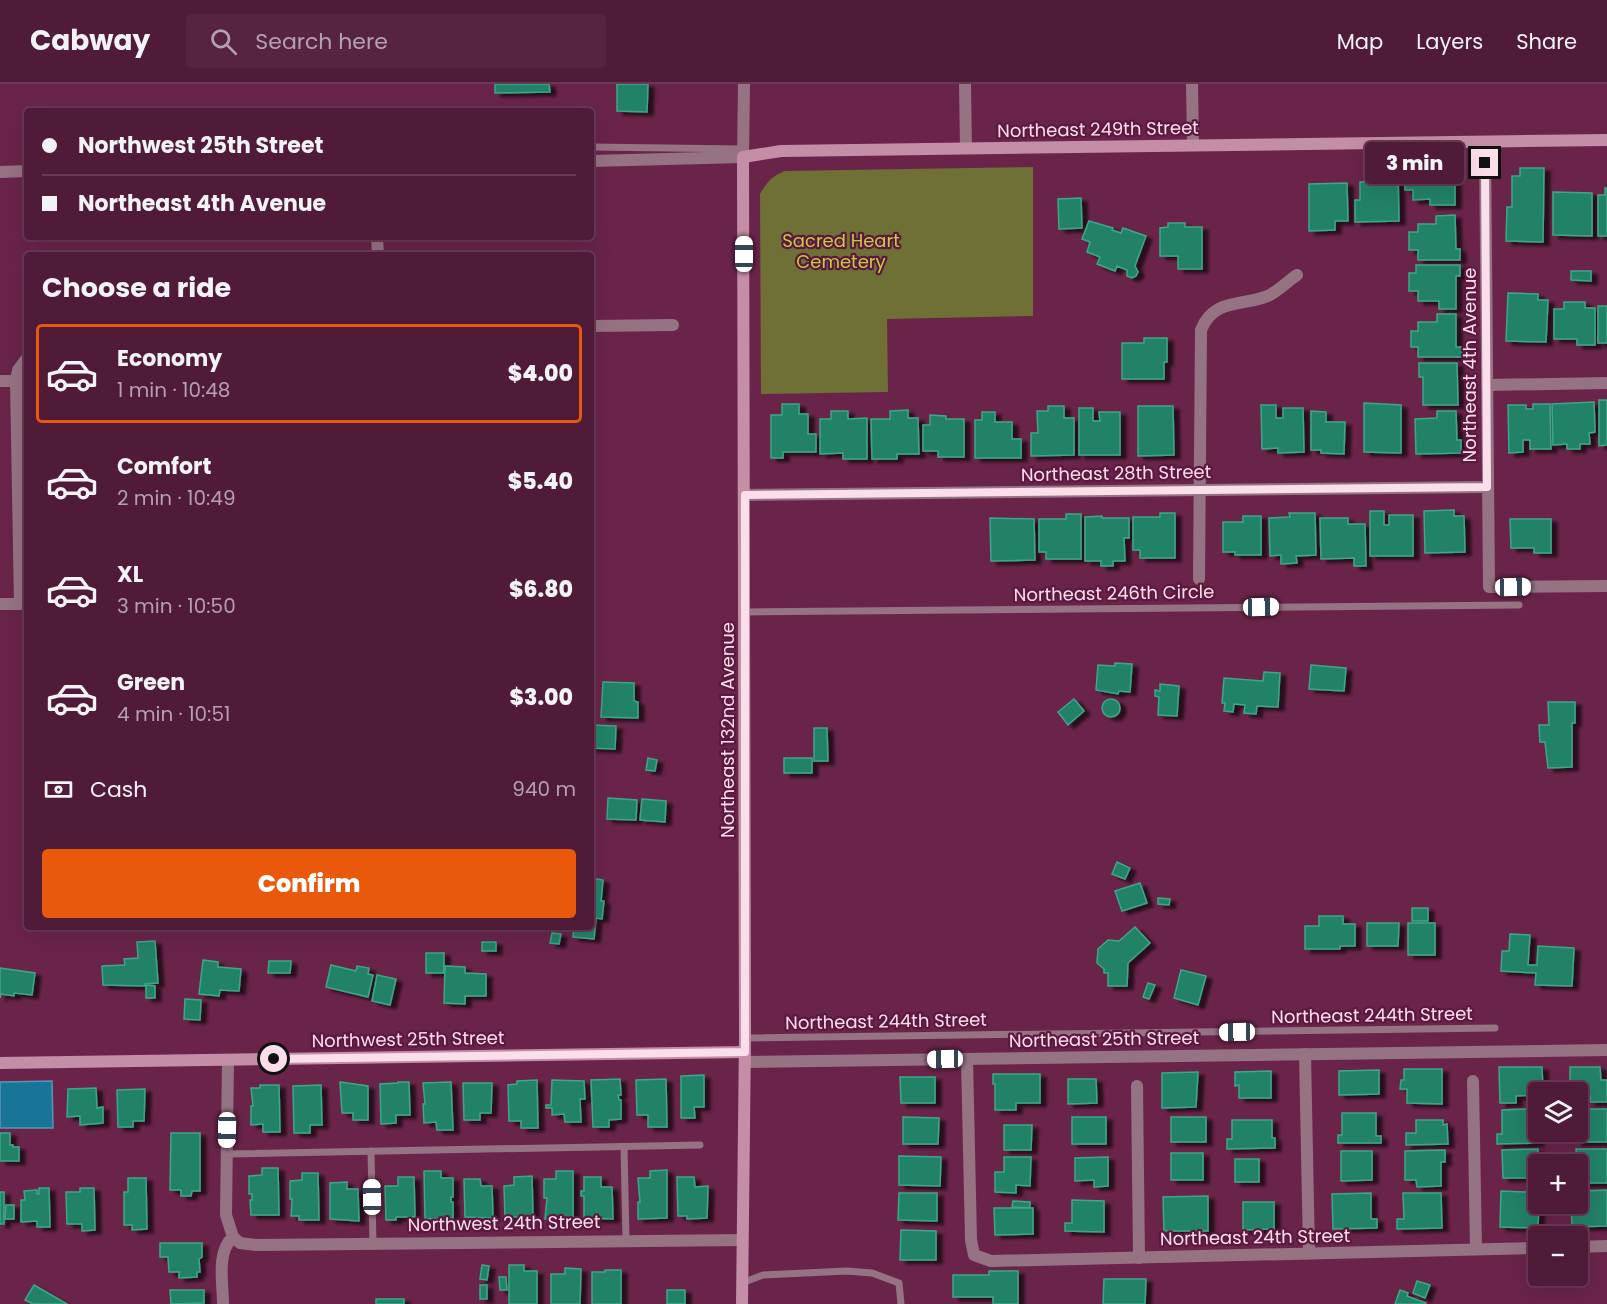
<!DOCTYPE html>
<html lang="en">
<head>
<meta charset="utf-8">
<style>
	body { margin:0; font-family:Poppins,sans-serif; background:#562440; color:#f1f3f6; height:100vh; display:flex; flex-direction:column; font-size:22px; white-space:nowrap }
	* { box-sizing:border-box; margin:0 }
	p { font-size:20px; color:#b4a1ae }
	.icon { flex:none; width:33px; height:33px; fill:none; stroke:currentColor; stroke-width:2; stroke-linecap:round; stroke-linejoin:round }
	.map { position:relative; flex:1; overflow:hidden }
	.panel { position:absolute; left:24px; top:168px; width:570px; height:678px; display:flex; flex-direction:column; background:#501b38; border-radius:6px; box-shadow:0 6px 24px #0002,0 0 0 2px #673953 }
	.panel>* { flex:none }
	.banner { position:absolute; left:24px; top:24px; width:570px; height:132px; border-radius:6px; box-shadow:0 6px 24px #0002,0 0 0 2px #673953; display:grid; align-content:center; height:132px; padding:0 18px; background:#501b38 }
	.controls { position:absolute; left:1528px; top:998px; display:grid; gap:12px }
	.controls a { display:grid; place-items:center; width:60px; height:60px; border-radius:6px; background:#501b38; box-shadow:0 6px 24px #0002,0 0 0 2px #673953; font-size:30px }
	.end { position:absolute; width:27px; height:27px; margin:-14px; border:8px solid #fadfeb; background:#111; box-shadow:0 0 0 3px #111 }
	.from { border-radius:50% }
	.bubble { position:absolute; height:42px; border-radius:6px; background:#501b38; box-shadow:0 6px 24px #0002,0 0 0 2px #673953; font-size:20px; font-weight:800; line-height:42px; text-align:center }
	.car { position:absolute; width:18px; height:36px; margin:-18px -9px; border-radius:8px; box-shadow:0 0 4px 2px #0007; background:linear-gradient(#fff 24%,#345 0 40%,#fff 0 76%,#345 0 86%,#fff 0) }
	.banner b { display:flex; align-items:center; gap:21px; height:57px; font-size:22px }
	.banner b+b { border-top:2px solid #673953 }
	.banner i { width:15px; height:15px; background:#f1f3f6 }
	ul { padding:0; list-style:none }
	li { display:flex; align-items:center; gap:18px; height:99px; margin:0 12px 9px; padding:0 6px; border:3px solid transparent; border-radius:6px }
	li div { flex:1 }
	li b { display:block; font-size:22px }
	li em { font-style:normal; font-weight:800 }
	li.current { border-color:#ea580c }
	li>.icon { width:54px; height:54px; stroke-width:1.5 }
	h2 { padding:0 18px; font-size:27px; line-height:72px }
	.pay { display:flex; align-items:center; gap:15px; height:66px; padding:0 18px; font-size:22px }
	.pay p { margin-inline-start:auto }
	.primary-button { display:flex; gap:12px; margin-top:auto; padding:12px 18px }
	.primary-button a { flex:1; height:69px; border-radius:6px; background:#ea580c; color:#fff; font-size:24px; font-weight:800; line-height:69px; text-align:center }
	header { display:flex; align-items:center; gap:36px; box-sizing:border-box; height:84px; padding:0 30px; background:#501b38; border-bottom:2px solid #673953 }
	header strong { font-size:28px }
	nav { display:flex; gap:33px; margin-inline-start:auto; font-size:21px }
	.search { width:420px; height:54px; background:#562440; display:flex; align-items:center; gap:15px; box-sizing:border-box; padding:0 21px; border-radius:6px; color:#b4a1ae; font-size:22px }
	.map>svg:first-child { display:block }
	.green { fill:#6f7035 }
	.water { fill:#187599; stroke:#5c95b2; stroke-width:1.5 }
	.building { fill:#208267; stroke:#3ca888; stroke-width:1.5; filter:url(#shadow) }
	.lines { fill:none; stroke-linecap:round; stroke-linejoin:round }
	.lane { stroke:#967383; stroke-width:7 }
	.street { stroke:#967383; stroke-width:12 }
	.secondary { stroke:#c58ea7; stroke-width:12 }
	.route { stroke:#fadfeb; stroke-width:8 }
	.labels { text-anchor:middle; dominant-baseline:central; stroke-width:4.5; stroke-linejoin:round; paint-order:stroke }
	.street-label { font-size:18px; fill:#fadfeb; stroke:#5d183f }
	.park-label { font-size:18px; fill:#c9ca44; stroke:#5d183f }
</style>
</head>
<body>
<header>
<strong>Cabway</strong>
<div class="search"><svg class="icon" aria-label="search" viewBox="0 0 24 24"><circle cx="10" cy="10" r="6"/><path d="M15 15l6 6"/></svg>Search here</div>
<nav><a>Map</a><a>Layers</a><a>Share</a></nav>
</header>
<div class="map">
<svg width="1607" height="1220" viewBox="0 0 1607 1220">
	<defs>
		<filter id="shadow"><feDropShadow dx="6" dy="3.5" stdDeviation="1.5" flood-color="#0009"/></filter>
	</defs>
	<rect width="100%" height="100%" fill="#6a244a"/>
	<path class="green" d="M1033 83V232L887 235 888 308 761 310 760 110C767 98 772 92 785 87Z"/>
	<path class="water" d="M52 997 53 1044H0V998Z"/>
	<g class="building">
		<path d="M495 0H549L550 8 495 9Z"/>
		<path d="M617 0H648L647 28 617 27Z"/>
		<path d="M1455 81V121H1430V115L1413 116V106H1405V91H1410V82Z"/>
		<path d="M1520 84H1544L1543 158 1506 157 1507 123H1512V92H1520Z"/>
		<path d="M1398 89 1399 137 1355 138V116H1360V98L1380 97V90Z"/>
		<path d="M1347 99 1348 137H1335V146L1309 147V100Z"/>
		<path d="M1605 104H1607V152H1598V111H1605Z"/>
		<path d="M1553 108 1592 109V152L1553 151Z"/>
		<path d="M1081 114 1082 144 1059 145 1058 115Z"/>
		<path d="M1455 131 1456 165H1460V176H1418V166H1409V148H1418V140H1436V132Z"/>
		<path d="M1089 137 1113 144 1112 146 1121 149 1123 144 1146 152 1135 182 1138 188 1136 192 1132 194 1127 192V186L1117 182 1115 187 1097 180 1100 173 1087 168 1090 158 1082 155Z"/>
		<path d="M1168 139H1185V143H1202V185H1178V172H1160V144L1168 143Z"/>
		<path d="M1416 181H1460V192H1456V225H1439V217H1418V207H1409V189H1416Z"/>
		<path d="M1571 187H1591V197L1571 196Z"/>
		<path d="M1508 209 1538 210V216H1548L1546 258 1506 257Z"/>
		<path d="M1564 218H1585V224H1595V261H1577V255H1554V225H1564Z"/>
		<rect x="1598" y="222" width="9" height="37"/>
		<path d="M1437 230H1456V263H1461L1462 273H1418V263H1411V247H1418V238H1437Z"/>
		<path d="M1144 254H1167V278H1164V295H1122V259H1144Z"/>
		<path d="M1419 279H1457L1458 321H1423V293H1419Z"/>
		<path d="M1599 316H1607V361L1599 362Z"/>
		<path d="M1594 318 1595 348 1589 349 1590 360H1580V365H1567V360L1553 361 1552 320Z"/>
		<path d="M1364 319 1401 321V369L1364 368Z"/>
		<path d="M782 320H799V330H808V350H816V368H783V374H771V331H782Z"/>
		<path d="M1533 320H1550L1551 365H1530V356H1523V368L1509 369 1508 321H1526V325H1533Z"/>
		<path d="M1261 321H1276V334H1283V324H1303L1304 368 1278 369V364L1262 365Z"/>
		<path d="M1048 322H1064V334H1074V371L1031 372V349H1038L1037 327H1048Z"/>
		<path d="M1138 322H1173L1174 371 1138 372Z"/>
		<path d="M1079 324H1093V337H1100L1099 328H1120V371H1079Z"/>
		<path d="M908 326V334H918L919 370H897V375H872L871 335H890V327Z"/>
		<path d="M831 327H848V335L867 334V375H843V369L820 370V335H831Z"/>
		<path d="M1311 327 1326 328V338H1345L1344 370 1321 369V366H1311Z"/>
		<path d="M1437 327H1456L1457 356H1461V369L1416 370 1415 335 1437 334Z"/>
		<path d="M982 328H995V338H1012V355H1021V374H975V336H982Z"/>
		<path d="M930 331 946 332V335H964V373H938V367H923V341H930Z"/>
		<path d="M1454 426V432H1464L1465 468 1425 469 1424 427Z"/>
		<path d="M1370 427H1384V441H1389V431H1413V472H1370Z"/>
		<path d="M1160 429H1175V474H1140V466H1133V433H1160Z"/>
		<path d="M1289 429H1315L1316 471 1296 472 1297 479 1281 480V471L1270 472 1269 434 1290 433Z"/>
		<path d="M1066 430H1081V475H1046V468H1039V435H1066Z"/>
		<path d="M1102 432V434H1129V454H1124L1125 477H1113V482H1101V477H1085V433Z"/>
		<path d="M1243 432H1261V471H1235V468H1223V438H1243Z"/>
		<path d="M990 434 1034 435 1035 476 991 477Z"/>
		<path d="M1320 434H1348V440H1365L1366 482H1354V474L1321 475Z"/>
		<path d="M1510 435H1551V469H1534V464H1511Z"/>
		<path d="M1115 579 1132 580 1130 608 1119 607 1118 610 1096 606 1098 581 1115 582Z"/>
		<path d="M1311 581 1346 584 1344 607 1309 605Z"/>
		<path d="M1264 588 1280 589 1278 623 1257 622 1256 630 1244 629 1245 621 1234 620 1233 628 1224 627 1225 619H1222L1224 594 1263 597Z"/>
		<path d="M603 598 634 599V617L638 618V634L601 633Z"/>
		<path d="M1160 600 1179 602 1177 632 1158 631 1159 613 1155 612V606L1160 607Z"/>
		<circle cx="1111" cy="624" r="9"/>
		<path d="M1074 615 1084 627 1068 641 1058 628Z"/>
		<path d="M1548 618H1575V639H1572V683L1548 684 1545 658H1540L1539 641H1549Z"/>
		<path d="M591 641 616 642 615 665 591 664Z"/>
		<path d="M814 644H827L828 677H814Z"/>
		<path d="M648 674 657 676 655 687 646 686Z"/>
		<rect x="784" y="674" width="28" height="15"/>
		<path d="M608 714 637 716 636 736 607 735Z"/>
		<path d="M642 715 666 717 665 738 640 736Z"/>
		<path d="M1117 778 1130 784 1125 795 1112 790Z"/>
		<path d="M591 794 603 796 601 817H604L602 835 596 834 594 855 573 853 574 843H591Z"/>
		<path d="M1140 799 1147 819 1122 827 1115 807Z"/>
		<path d="M1158 814 1170 815 1169 821 1158 820Z"/>
		<rect x="1412" y="824" width="16" height="13"/>
		<path d="M1319 832H1343V840H1355V862H1340V865H1305V842H1319Z"/>
		<path d="M1367 839H1399L1398 862H1367Z"/>
		<rect x="1408" y="839" width="27" height="32"/>
		<path d="M1135 843 1150 859 1128 879 1127 902H1108V889H1104V885L1097 879 1098 865 1108 856 1119 857Z"/>
		<path d="M552 849 561 850 559 860 550 859Z"/>
		<path d="M1510 850 1530 851 1528 881H1537L1538 862 1574 864 1572 902 1535 901 1536 889 1501 887 1502 867H1509Z"/>
		<path d="M155 857 158 899 145 900V902L103 901 102 882 125 881 124 875 138 874 137 858Z"/>
		<rect x="482" y="858" width="14" height="9"/>
		<rect x="426" y="869" width="18" height="20"/>
		<path d="M203 876 218 878V883L241 885 239 907 220 906 219 912 199 910Z"/>
		<path d="M269 877H291L290 889H268Z"/>
		<path d="M331 881 356 887 357 882 369 884 368 890 373 891 368 913 326 903Z"/>
		<path d="M445 882 465 883V889L486 890V912H465V920L444 919Z"/>
		<path d="M0 884 35 889 32 911 14 909V912L1 910 0 914Z"/>
		<path d="M1181 886 1206 892 1198 921 1174 914Z"/>
		<path d="M377 891 396 895 390 921 372 917Z"/>
		<path d="M1148 899 1155 901 1149 915 1143 913Z"/>
		<path d="M146 901 155 902V914H146Z"/>
		<path d="M185 915 201 916 200 936 184 935Z"/>
		<path d="M1499 983H1542L1543 1008H1539V1011L1516 1012V1019H1500Z"/>
		<path d="M1570 983H1600L1601 996H1607V1018H1590V1012H1578V1008H1570Z"/>
		<path d="M1404 985H1442V1020L1407 1019V1005H1400L1401 996H1404Z"/>
		<path d="M1379 986V1010L1339 1011V987Z"/>
		<path d="M1271 987V1014H1239V1001L1235 1002V988Z"/>
		<path d="M1198 988 1196 1023 1162 1024V989Z"/>
		<path d="M993 990H1040V1019H1016V1026H995V1000H993Z"/>
		<path d="M704 991V1023H694L695 1034H681V992Z"/>
		<path d="M900 993H935V1019H901Z"/>
		<path d="M620 995 621 1011H618L619 1016H621V1035L609 1036V1043H593L591 996Z"/>
		<path d="M666 995 667 1043H648V1031H637L636 996Z"/>
		<path d="M1068 995H1096L1097 1019 1068 1020Z"/>
		<path d="M537 996 538 1044H521V1037H509L508 1001 517 1000V997Z"/>
		<path d="M552 996 584 997 585 1015H580L581 1038H565L564 1030 552 1031V1024H546V1021H551Z"/>
		<path d="M340 998 368 1002V1036H353V1029H342Z"/>
		<path d="M398 998H409L410 1031H396V1039L381 1040 380 1000 398 999Z"/>
		<path d="M451 998 453 1046H437L436 1038 424 1039 423 1020H425L423 999Z"/>
		<path d="M463 999H492L491 1029H480V1036H464Z"/>
		<path d="M260 1001H279L280 1048H263V1040L251 1041V1022H253L251 1004H260Z"/>
		<path d="M321 1001 322 1041H310V1049H294L293 1002Z"/>
		<path d="M96 1004 97 1024 103 1023V1039L80 1041V1032L67 1033 68 1005Z"/>
		<path d="M145 1005 144 1037H133V1043H118L117 1006Z"/>
		<path d="M1527 1025V1032H1537L1538 1059 1497 1060V1050H1502V1026Z"/>
		<path d="M1578 1025H1607V1058H1576Z"/>
		<path d="M1342 1029H1376V1052H1381V1059H1338V1051H1342Z"/>
		<path d="M903 1033 939 1034 938 1060H903Z"/>
		<rect x="1072" y="1033" width="34" height="27"/>
		<rect x="1171" y="1033" width="35" height="25"/>
		<path d="M1232 1036H1272V1054H1275V1064L1227 1065V1055H1232Z"/>
		<path d="M1416 1036H1443V1041L1447 1040 1448 1060 1406 1061V1049H1416Z"/>
		<path d="M1004 1041H1032L1031 1066H1004Z"/>
		<path d="M0 1049H10V1061H13V1063H19V1077H0Z"/>
		<path d="M171 1049H200V1107H192L191 1112H181V1106H170Z"/>
		<path d="M1538 1065V1094H1503L1502 1066Z"/>
		<path d="M1576 1065H1607V1099H1578Z"/>
		<path d="M1445 1066V1078H1441V1102L1417 1103 1416 1096H1405V1067Z"/>
		<path d="M1341 1067H1372V1096L1341 1097Z"/>
		<rect x="1171" y="1069" width="32" height="27"/>
		<path d="M899 1072 941 1073 940 1102 899 1101Z"/>
		<path d="M1004 1073H1031L1030 1102 1016 1101V1109L995 1108V1088H1004Z"/>
		<path d="M1108 1073V1102L1094 1103V1096L1075 1097V1074Z"/>
		<rect x="1235" y="1075" width="24" height="23"/>
		<path d="M262 1084H278L279 1131H251L250 1116H252V1110H249V1092L262 1091Z"/>
		<path d="M667 1086V1134L638 1135V1118H640L638 1094H650V1087Z"/>
		<path d="M424 1087H441V1094H453V1113H451V1118H453V1134L425 1135Z"/>
		<path d="M556 1087H573V1135H545L547 1114H544V1095H556Z"/>
		<path d="M302 1089H318L319 1136H299V1132H291L292 1115H290V1097L302 1096Z"/>
		<path d="M532 1092 533 1133H505L504 1102 514 1101V1093Z"/>
		<path d="M398 1093H414L415 1133H396V1136H386L385 1102H398Z"/>
		<path d="M584 1093H601V1103H612L613 1135 584 1134V1112H581V1107H584Z"/>
		<path d="M677 1093H694L695 1103 708 1102 707 1134 687 1135V1132H678Z"/>
		<path d="M128 1094H146L147 1145 132 1146V1141H124V1108H128Z"/>
		<path d="M464 1095H480L481 1102H492L493 1134 465 1133Z"/>
		<path d="M347 1098V1105H358L359 1137 330 1135V1099Z"/>
		<path d="M39 1104H49L50 1143H37V1137L21 1138V1116H25L24 1107 37 1106V1110H39Z"/>
		<path d="M80 1104H94L95 1146 82 1147V1140H67L66 1108H80Z"/>
		<path d="M1607 1106V1142L1572 1143 1571 1119H1578V1114H1582V1107Z"/>
		<path d="M1501 1107 1527 1108V1114L1539 1115 1538 1144 1500 1143Z"/>
		<rect x="0" y="1108" width="4" height="32"/>
		<path d="M899 1109H937V1137L898 1136Z"/>
		<path d="M1371 1109V1135H1377V1144L1333 1145 1332 1110Z"/>
		<path d="M1403 1109H1441L1442 1144 1397 1145V1135H1404Z"/>
		<path d="M1208 1112V1147H1164L1163 1113Z"/>
		<path d="M1072 1116 1104 1117V1148L1065 1147V1139H1072Z"/>
		<path d="M1013 1117 1030 1118V1124L1012 1123Z"/>
		<path d="M1243 1118H1274V1145L1243 1146Z"/>
		<path d="M6 1121H14V1135H5Z"/>
		<path d="M994 1124H1033V1150L995 1151Z"/>
		<path d="M901 1146 936 1147V1176H900Z"/>
		<path d="M160 1159H202V1173L199 1175 200 1188H197V1193L179 1194V1188H169L168 1173H160Z"/>
		<path d="M482 1181 489 1182 487 1196 480 1195Z"/>
		<path d="M509 1181H524V1187H537V1220H509Z"/>
		<path d="M565 1184 581 1185 580 1220H551V1190H565Z"/>
		<path d="M605 1186H621V1220H592V1188H605Z"/>
		<path d="M989 1187H1018V1220H993V1213H953V1191H989Z"/>
		<path d="M499 1193H506L507 1206H500Z"/>
		<path d="M1104 1195H1146L1145 1220H1103Z"/>
		<path d="M1417 1197 1430 1201 1425 1214 1413 1209Z"/>
		<path d="M34 1201 67 1220H33L25 1216Z"/>
		<rect x="480" y="1201" width="7" height="14"/>
		<path d="M170 1206H204V1219L171 1220Z"/>
		<rect x="667" y="1206" width="18" height="14"/>
		<path d="M1400 1206 1408 1209 1407 1212 1426 1219 1425 1220H1395Z"/>
		<rect x="376" y="1215" width="28" height="5"/>
	</g>
	<g class="lines">
		<g class="lane">
			<path d="M591 63 744 65"/>
			<path d="M745 528 1519 521"/>
			<path d="M745 954 1495 944"/>
			<path d="M624 1063 626 1156"/>
			<path d="M371 1067 373 1159"/>
			<path d="M227 1070 700 1061"/>
			<path d="M742 1199 763 1191 847 1187 872 1189 899 1199 901 1220"/>
		</g>
		<g class="street">
			<path d="M965 0 966 64"/>
			<path d="M1192 0 1193 61"/>
			<path d="M1485 58 1489 503 1607 502"/>
			<path d="M591 77 743 73 744 0"/>
			<path d="M0 88 27 87"/>
			<path d="M377 153 378 171"/>
			<path d="M591 242 673 241"/>
			<path d="M0 297H16"/>
			<path d="M1487 301 1607 299"/>
			<path d="M745 411 1487 403"/>
			<path d="M1199 495 1201 246C1214 213 1244 223 1270 211 1279 206 1288 197 1297 191"/>
			<path d="M0 520H20L16 297 18 286 27 274"/>
			<path d="M1305 970 1309 1169"/>
			<path d="M967 975 971 1156 974 1171 991 1177 1539 1164"/>
			<path d="M745 978 1607 966"/>
			<path d="M1473 997 1476 1165"/>
			<path d="M1137 1002 1139 1174"/>
			<path d="M233 1153 240 1159 256 1161 742 1156"/>
			<path d="M1578 1163 1607 1162"/>
			<path d="M223 1220C223 1199 216 1168 233 1153L226 1131 228 976"/>
		</g>
		<g class="secondary">
			<path d="M0 979 745 968"/>
			<path d="M742 1220 745 954 743 73 781 67 1607 56"/>
		</g>
	</g>
	<g class="lines">
		<path class="route" d="M274 975 745 968V411L1487 403 1485 79"/>
	</g>
	<g class="labels">
		<g class="street-label">
			<text transform="translate(1098 45) rotate(-1)">Northeast 249th Street</text>
			<text transform="translate(1469 281) rotate(-90)">Northeast 4th Avenue</text>
			<text transform="translate(1116 389) rotate(-1)">Northeast 28th Street</text>
			<text transform="translate(1114 509) rotate(-1)">Northeast 246th Circle</text>
			<text transform="translate(727 646) rotate(-90)">Northeast 132nd Avenue</text>
			<text transform="translate(1372 931) rotate(-1)">Northeast 244th Street</text>
			<text transform="translate(886 937) rotate(-1)">Northeast 244th Street</text>
			<text transform="translate(408 955) rotate(-1)">Northwest 25th Street</text>
			<text transform="translate(1104 955) rotate(-1)">Northeast 25th Street</text>
			<text transform="translate(504 1139) rotate(-1)">Northwest 24th Street</text>
			<text transform="translate(1255 1153) rotate(-1)">Northeast 24th Street</text>
		</g>
		<g class="park-label">
			<text x="841" y="156">Sacred Heart<tspan x="841" dy="21">Cemetery</tspan></text>
		</g>
	</g>
</svg>
<div class="controls">
<a><svg class="icon" aria-label="layers" viewBox="0 0 24 24"><path d="M12 4l9 5-9 5-9-5zM3 14l9 5 9-5"/></svg></a>
<a>+</a>
<a>−</a>
</div>
<i class="end from" style="left:274px;top:975px"></i>
<i class="end" style="left:1485px;top:79px"></i>
<div class="bubble" style="left:1365px;top:58px;width:99px">3 min</div>
<i class="car" style="left:744px;top:170px;rotate:0deg"></i>
<i class="car" style="left:1513px;top:503px;rotate:89deg"></i>
<i class="car" style="left:1261px;top:523px;rotate:89deg"></i>
<i class="car" style="left:1237px;top:948px;rotate:269deg"></i>
<i class="car" style="left:945px;top:975px;rotate:269deg"></i>
<i class="car" style="left:227px;top:1046px;rotate:181deg"></i>
<i class="car" style="left:372px;top:1113px;rotate:359deg"></i>
<div class="banner">
<b><i class="from"></i>Northwest 25th Street</b>
<b><i></i>Northeast 4th Avenue</b>
</div>
<section class="panel">
<h2>Choose a ride</h2>
<ul>
<li class="current"><svg class="icon" aria-label="car" viewBox="0 0 24 24"><path d="M5 17H2v-5l4-1 3-4h7l3 4 3 1v5h-3M9 17h6M6 11h13"/><circle cx="7" cy="17" r="2"/><circle cx="17" cy="17" r="2"/></svg><div><b>Economy</b><p>1 min · 10:48</p></div><em>$4.00</em></li>
<li><svg class="icon" aria-label="car" viewBox="0 0 24 24"><path d="M5 17H2v-5l4-1 3-4h7l3 4 3 1v5h-3M9 17h6M6 11h13"/><circle cx="7" cy="17" r="2"/><circle cx="17" cy="17" r="2"/></svg><div><b>Comfort</b><p>2 min · 10:49</p></div><em>$5.40</em></li>
<li><svg class="icon" aria-label="car" viewBox="0 0 24 24"><path d="M5 17H2v-5l4-1 3-4h7l3 4 3 1v5h-3M9 17h6M6 11h13"/><circle cx="7" cy="17" r="2"/><circle cx="17" cy="17" r="2"/></svg><div><b>XL</b><p>3 min · 10:50</p></div><em>$6.80</em></li>
<li><svg class="icon" aria-label="car" viewBox="0 0 24 24"><path d="M5 17H2v-5l4-1 3-4h7l3 4 3 1v5h-3M9 17h6M6 11h13"/><circle cx="7" cy="17" r="2"/><circle cx="17" cy="17" r="2"/></svg><div><b>Green</b><p>4 min · 10:51</p></div><em>$3.00</em></li>
</ul>
<div class="pay"><svg class="icon" aria-label="cash" viewBox="0 0 24 24"><path d="M3 7h18v10H3z"/><circle cx="12" cy="12" r="2"/></svg>Cash<p>940 m</p></div>
<div class="primary-button"><a>Confirm</a></div>
</section>
</div>
</body>
</html>
